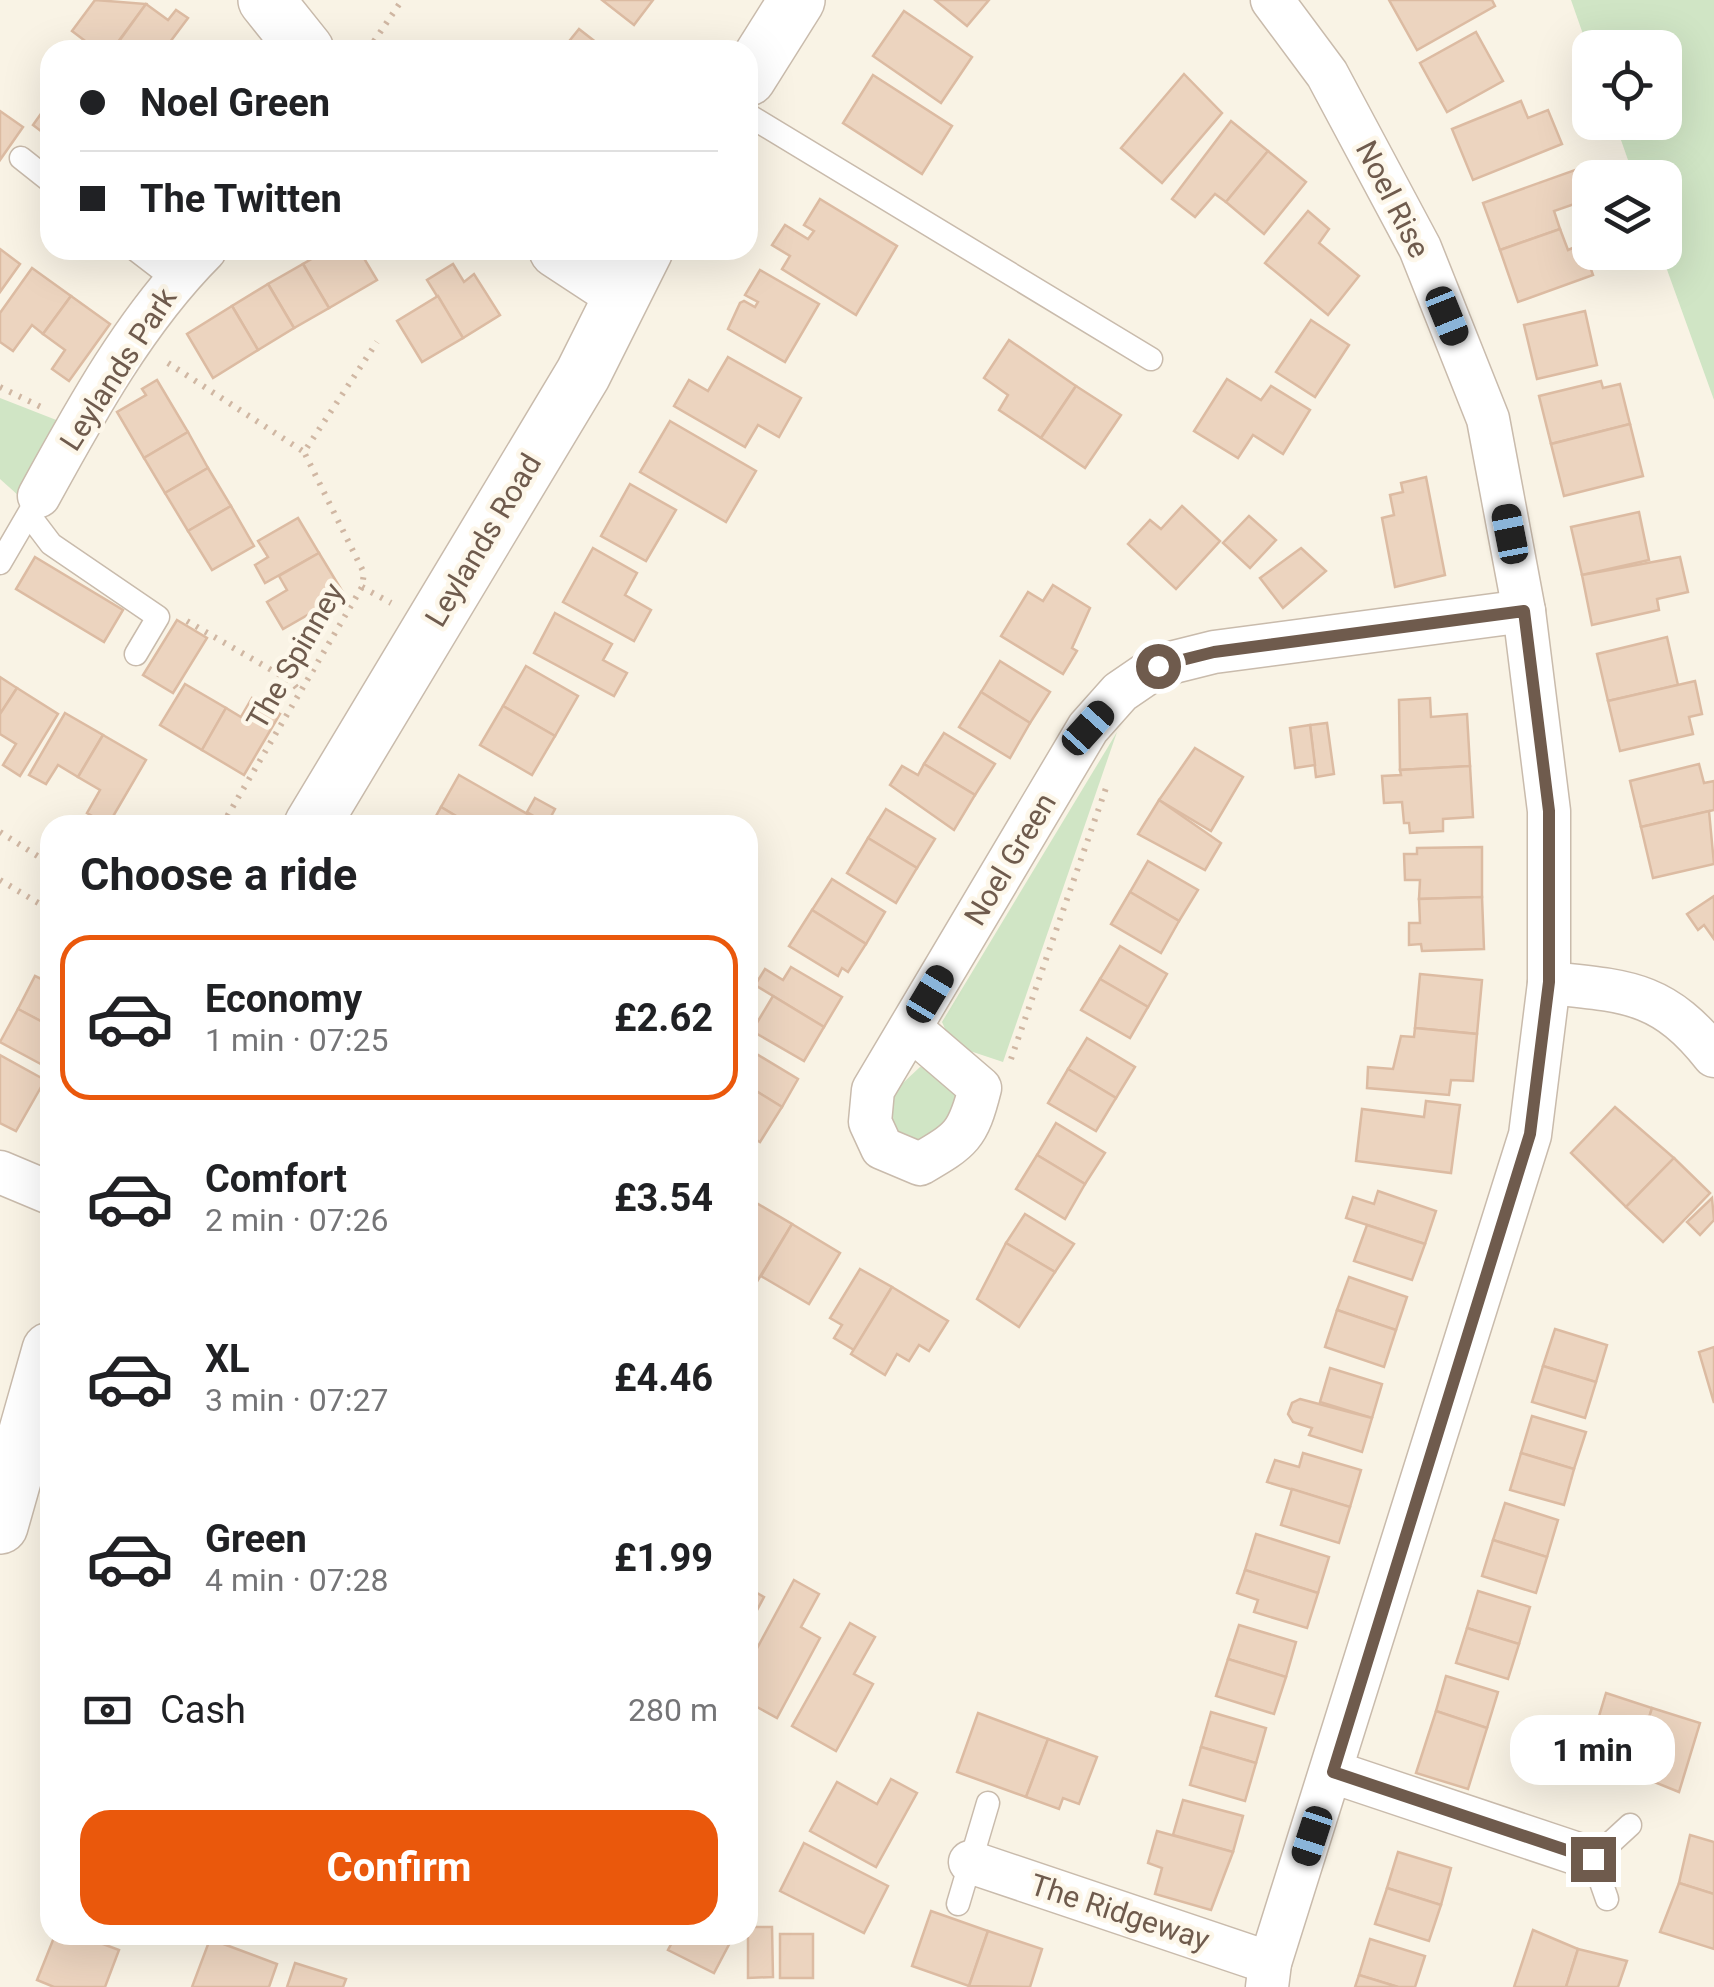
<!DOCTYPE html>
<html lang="en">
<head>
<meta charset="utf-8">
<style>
	body { margin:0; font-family:Roboto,sans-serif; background:#f6f6f6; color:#202124; height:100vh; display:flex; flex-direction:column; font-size:38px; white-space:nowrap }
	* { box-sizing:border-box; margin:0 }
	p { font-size:32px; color:#757577 }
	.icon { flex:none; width:55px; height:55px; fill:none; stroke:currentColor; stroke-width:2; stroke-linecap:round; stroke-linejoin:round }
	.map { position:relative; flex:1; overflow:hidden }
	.details { position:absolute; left:40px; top:815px; width:718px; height:1130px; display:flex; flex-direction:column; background:#fff; border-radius:30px; box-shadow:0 10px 40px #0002 }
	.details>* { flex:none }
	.hud { position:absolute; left:40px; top:40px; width:718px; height:220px; border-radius:30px; box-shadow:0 10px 40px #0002; display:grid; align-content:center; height:220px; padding:0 40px; background:#fff }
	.controls { position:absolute; left:1572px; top:30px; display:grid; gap:20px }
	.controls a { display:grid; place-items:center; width:110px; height:110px; border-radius:20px; background:#fff; box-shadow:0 10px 40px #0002; font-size:50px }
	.end { position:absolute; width:45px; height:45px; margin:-22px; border:12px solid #6f5b4d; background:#fff; box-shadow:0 0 0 5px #fff }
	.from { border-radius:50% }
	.bubble { position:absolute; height:70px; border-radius:30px; background:#fff; box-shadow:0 10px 40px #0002; font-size:32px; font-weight:700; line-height:70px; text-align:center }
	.car { position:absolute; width:30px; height:60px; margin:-30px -15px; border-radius:12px; box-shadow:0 0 8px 2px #0007; background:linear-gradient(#222 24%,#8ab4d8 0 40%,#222 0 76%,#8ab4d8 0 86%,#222 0) }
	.hud b { display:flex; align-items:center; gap:35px; height:95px; font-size:38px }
	.hud b+b { border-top:2px solid #e0e0e0 }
	.hud i { width:25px; height:25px; background:#202124 }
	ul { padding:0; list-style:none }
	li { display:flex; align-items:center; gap:30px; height:165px; margin:0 20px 15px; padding:0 20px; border:5px solid transparent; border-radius:30px }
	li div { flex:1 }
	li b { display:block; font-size:38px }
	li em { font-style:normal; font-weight:700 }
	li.selected { border-color:#ea580c }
	li>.icon { width:90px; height:90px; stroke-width:1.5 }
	h2 { padding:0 40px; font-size:45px; line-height:120px }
	.pay { display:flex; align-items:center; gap:25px; height:110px; padding:0 40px; font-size:38px }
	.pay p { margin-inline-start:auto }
	.cta { display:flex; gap:20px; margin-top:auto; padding:20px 40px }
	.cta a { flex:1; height:115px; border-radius:30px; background:#ea580c; color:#fff; font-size:40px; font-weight:700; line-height:115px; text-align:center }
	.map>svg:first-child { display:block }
	.green { fill:#d0e5c5 }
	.building { fill:#ecd4bf; stroke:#dcbba2; stroke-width:2.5 }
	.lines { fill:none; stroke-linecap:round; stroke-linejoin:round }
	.service-casing { stroke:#c9bbac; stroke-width:25 }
	.minor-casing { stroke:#c9bbac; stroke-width:45 }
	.tertiary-casing { stroke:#c9bbac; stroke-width:58 }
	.path { stroke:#d0b7a3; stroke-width:6; stroke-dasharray:2.5 8; stroke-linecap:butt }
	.service { stroke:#fff; stroke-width:22 }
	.minor { stroke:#fff; stroke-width:42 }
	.tertiary { stroke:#fff; stroke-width:55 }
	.route { stroke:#6f5b4d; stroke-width:12 }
	.labels { text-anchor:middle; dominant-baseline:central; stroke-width:9; stroke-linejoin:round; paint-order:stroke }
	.street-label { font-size:30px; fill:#6f5b4d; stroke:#fdf7ea }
</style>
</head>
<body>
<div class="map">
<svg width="1714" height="1987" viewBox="0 0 1714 1987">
	<rect width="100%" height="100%" fill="#f9f3e5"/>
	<g class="green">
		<path d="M1571 0H1714V400L1661 253 1665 252V178L1634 177 1615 123 1665 122V48H1590V54Z"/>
		<path d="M0 398 64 423 19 496 0 479Z"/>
		<path d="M1117 732 1003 1062 952 1045 942 1022Z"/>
		<path d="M920 1067 939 1069 958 1091 960 1112 920 1149 893 1136 888 1097Z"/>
	</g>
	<g class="building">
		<path d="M95 0 146 4 112 50H97L72 31Z"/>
		<path d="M602 0H653L634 25Z"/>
		<path d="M935 0H989L967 26Z"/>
		<path d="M1389 0H1492L1495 6 1417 50Z"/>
		<path d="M146 4 168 20 176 10 188 18 164 50H125L117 44Z"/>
		<path d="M904 11 972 57 941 103 873 56Z"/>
		<path d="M579 29 606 50H562Z"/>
		<path d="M1476 32 1503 81 1447 112 1420 63Z"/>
		<path d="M1184 74 1222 113 1162 183 1121 148Z"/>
		<path d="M873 75 952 126 922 174 843 123Z"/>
		<path d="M50 101V138L33 125Z"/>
		<path d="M1521 101 1528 118 1548 110 1562 144 1473 180 1452 129Z"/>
		<path d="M0 111 23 127 0 160Z"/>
		<path d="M1231 121 1268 151 1226 202 1215 194 1195 217 1172 199Z"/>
		<path d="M1268 151 1306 182 1264 234 1226 202Z"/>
		<path d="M1575 170 1586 200 1554 211 1560 229 1500 250 1483 203Z"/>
		<path d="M820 199 897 246 856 315 782 269 790 256 772 245 785 225 808 239 814 231 804 225Z"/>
		<path d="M1308 211 1329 229 1319 243 1359 276 1328 315 1265 263Z"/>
		<path d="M1560 229 1568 250 1582 244 1593 275 1518 302 1500 250Z"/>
		<path d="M0 249 20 264 0 292Z"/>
		<path d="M327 250H359L377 280 329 308 303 264Z"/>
		<path d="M303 264 329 308 294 328 268 284Z"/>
		<path d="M453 264 464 282 474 274 500 315 463 338 427 280Z"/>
		<path d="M32 268 71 296 43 334 32 325 13 351 0 342V313Z"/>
		<path d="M760 270 819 304 785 362 728 329 740 303 744 301 755 307 758 302 745 295Z"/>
		<path d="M268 284 294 328 258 350 232 306Z"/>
		<path d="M71 296 110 324 69 381 52 369 65 350 43 334Z"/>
		<path d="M438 296 463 338 422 362 397 321Z"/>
		<path d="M232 306 258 350 213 378 187 334Z"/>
		<path d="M1585 311 1597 365 1537 379 1524 325Z"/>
		<path d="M1311 320 1349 345 1315 397 1276 372Z"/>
		<path d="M1009 340 1076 386 1041 438 999 410 1008 395 984 378Z"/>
		<path d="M728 357 801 398 779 437 758 425 745 447 674 406 689 380 708 391Z"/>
		<path d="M1227 379 1261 400 1271 386 1310 410 1283 454 1253 435 1238 458 1194 431Z"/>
		<path d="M157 380 188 432 144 458 117 412 146 395 142 389Z"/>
		<path d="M1601 381 1603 388 1620 384 1630 424 1551 444 1539 396Z"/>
		<path d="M1076 386 1121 415 1085 468 1041 438Z"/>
		<path d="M670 421 756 471 726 522 640 472Z"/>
		<path d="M1630 424 1643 476 1564 496 1551 444Z"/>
		<path d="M188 432 208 468 165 493 144 458Z"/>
		<path d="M208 468 231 506 188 531 165 493Z"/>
		<path d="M1426 477 1445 575 1395 587 1382 518 1394 515 1390 495 1403 492 1401 483Z"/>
		<path d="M630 484 676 510 646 561 601 536Z"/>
		<path d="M231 506 254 546 212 570 188 531Z"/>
		<path d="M1182 506 1220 541 1176 589 1128 544 1150 520 1161 529Z"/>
		<path d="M1639 512 1649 560 1582 575 1571 527Z"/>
		<path d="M1249 516 1276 540 1250 568 1223 543Z"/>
		<path d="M298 518 319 553 265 583 255 565 268 557 258 541Z"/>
		<path d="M593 548 637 573 625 595 651 610 634 641 563 602Z"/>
		<path d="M1301 548 1326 571 1283 608 1260 578Z"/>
		<path d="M319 553 344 594 283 629 267 602 287 590 279 576Z"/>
		<path d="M35 557 123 610 104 642 16 589Z"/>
		<path d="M1680 557 1688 592 1657 599 1659 610 1592 625 1582 575Z"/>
		<path d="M1053 585 1090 608 1072 648 1077 651 1063 674 1001 636 1028 592 1043 601Z"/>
		<path d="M555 613 612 644 603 660 627 673 614 696 534 653Z"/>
		<path d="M177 620 207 638 173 693 143 675Z"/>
		<path d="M1667 637 1678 685 1608 701 1597 654Z"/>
		<path d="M1000 661 1050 692 1030 723 981 692Z"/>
		<path d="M526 666 578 696 555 736 503 706Z"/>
		<path d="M0 677 17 688 0 714Z"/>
		<path d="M1695 681 1702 714 1689 717 1693 734 1620 751 1608 701Z"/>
		<path d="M185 684 226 708 202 750 160 725Z"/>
		<path d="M17 688 58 714 20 776 3 765 16 744 0 734V714Z"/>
		<path d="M981 692 1030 723 1010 758 959 727Z"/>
		<path d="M252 698 280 714 244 775 202 750 226 708 241 717Z"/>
		<path d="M1430 698 1431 717 1467 714 1470 766 1400 770 1399 700Z"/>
		<path d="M503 706 555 736 532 775 480 745Z"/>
		<path d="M65 713 103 735 78 777 58 765 46 784 29 775Z"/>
		<path d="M1327 723 1334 774 1316 777 1310 725Z"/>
		<path d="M1310 725 1315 765 1295 768 1290 728Z"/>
		<path d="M944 733 995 764 975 795 924 764Z"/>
		<path d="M103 735 146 760 108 825 87 813 100 790 78 777Z"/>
		<path d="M1195 748 1243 777 1211 831 1159 800Z"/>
		<path d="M924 764 975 795 954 830 890 785 902 766 918 775Z"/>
		<path d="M1699 764 1704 783 1714 781V810L1641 827 1630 781Z"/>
		<path d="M1470 766 1473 817 1443 819V831L1410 833 1409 823H1404L1402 802 1384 803 1382 776 1401 775 1400 770Z"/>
		<path d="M459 775 536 819 532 825H471L441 807Z"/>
		<path d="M535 798 555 809 547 824 527 812Z"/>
		<path d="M1159 800 1221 843 1205 870 1138 834Z"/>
		<path d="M441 807 471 825H431Z"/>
		<path d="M886 809 935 839 917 868 868 838Z"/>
		<path d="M1709 811 1714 864 1653 878 1641 827Z"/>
		<path d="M868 838 917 868 896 903 847 873Z"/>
		<path d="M1482 847V897L1419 899 1420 880H1405L1404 854H1417V848Z"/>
		<path d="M1148 861 1198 890 1179 921 1130 892Z"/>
		<path d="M832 879 885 912 866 944 812 910Z"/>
		<path d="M1130 892 1179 921 1161 953 1111 924Z"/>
		<path d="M1714 896V939L1704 925 1698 930 1687 914Z"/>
		<path d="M1482 897 1484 949 1422 951 1421 944 1409 945V923H1420L1419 899Z"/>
		<path d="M812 910 866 944 848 972 842 968 838 976 789 946Z"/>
		<path d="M1120 946 1167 974 1148 1007 1100 979Z"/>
		<path d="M791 967 842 997 824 1027 755 985 765 969 783 980Z"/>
		<path d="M1420 974 1482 980 1477 1034 1415 1028Z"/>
		<path d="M35 976 50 983V1026L18 1009Z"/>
		<path d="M1100 979 1148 1007 1130 1038 1081 1010Z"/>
		<path d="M773 996 824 1027 804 1061 752 1031Z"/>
		<path d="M18 1009 50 1026V1069L0 1042Z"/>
		<path d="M1415 1028 1477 1034 1473 1081 1451 1080 1449 1095 1367 1088 1368 1067 1393 1069 1401 1036 1414 1037Z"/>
		<path d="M1087 1038 1135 1067 1116 1098 1068 1069Z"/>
		<path d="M750 1050 798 1079 782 1107 748 1086Z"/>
		<path d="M0 1055 45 1080 16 1131 0 1123Z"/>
		<path d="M1068 1069 1116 1098 1096 1131 1048 1103Z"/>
		<path d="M748 1086 782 1107 760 1142 748 1135Z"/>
		<path d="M1426 1101 1460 1105 1451 1173 1356 1161 1362 1109 1424 1117Z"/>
		<path d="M1615 1107 1674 1158 1626 1207 1571 1153Z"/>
		<path d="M1056 1123 1105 1153 1085 1184 1037 1155Z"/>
		<path d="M1037 1155 1085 1184 1065 1219 1016 1189Z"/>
		<path d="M1674 1158 1710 1193 1663 1242 1626 1207Z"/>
		<path d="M1378 1191 1436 1211 1425 1244 1346 1218 1353 1197 1374 1204Z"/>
		<path d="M748 1198 792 1224 750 1293 748 1292Z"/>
		<path d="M1712 1198 1714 1220 1700 1235 1687 1222Z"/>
		<path d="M1025 1214 1074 1244 1055 1272 1006 1243Z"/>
		<path d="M792 1224 840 1253 809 1304 761 1276Z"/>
		<path d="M1367 1225 1425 1244 1412 1280 1354 1261Z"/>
		<path d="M1006 1243 1055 1272 1019 1327 977 1299Z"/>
		<path d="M860 1269 892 1287 854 1350 834 1338 842 1325 830 1318Z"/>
		<path d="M1349 1277 1407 1297 1396 1330 1337 1310Z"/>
		<path d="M892 1287 948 1321 929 1351 919 1345 909 1361 897 1354 885 1375 851 1354Z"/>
		<path d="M1337 1310 1396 1330 1384 1367 1325 1347Z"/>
		<path d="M1555 1329 1607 1345 1596 1382 1543 1366Z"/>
		<path d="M1714 1347V1403L1699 1352Z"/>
		<path d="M1543 1366 1596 1382 1585 1418 1532 1402Z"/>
		<path d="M1330 1368 1382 1384 1372 1418 1320 1402Z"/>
		<path d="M1300 1399 1372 1418 1362 1452 1309 1435 1312 1428 1293 1422 1288 1414 1292 1403Z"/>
		<path d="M1532 1416 1586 1432 1574 1469 1521 1453Z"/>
		<path d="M1303 1453 1361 1470 1350 1507 1267 1482 1275 1460 1299 1467Z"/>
		<path d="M1521 1453 1574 1469 1564 1505 1510 1490Z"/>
		<path d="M1292 1489 1350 1507 1339 1543 1281 1525Z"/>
		<path d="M1505 1503 1558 1520 1547 1557 1493 1540Z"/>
		<path d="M1256 1534 1329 1557 1318 1593 1245 1570Z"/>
		<path d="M1493 1540 1547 1557 1536 1593 1482 1576Z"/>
		<path d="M1245 1570 1318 1593 1307 1628 1254 1612 1258 1600 1237 1593Z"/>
		<path d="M794 1580 819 1594 801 1627 820 1638 777 1718 748 1702V1665Z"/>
		<path d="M748 1588 764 1597 748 1627Z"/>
		<path d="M1478 1591 1530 1607 1519 1644 1467 1628Z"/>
		<path d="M850 1623 875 1637 854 1674 873 1684 836 1751 792 1726Z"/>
		<path d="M1239 1625 1296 1642 1286 1677 1228 1659Z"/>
		<path d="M1467 1628 1519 1644 1508 1679 1456 1663Z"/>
		<path d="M1228 1659 1286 1677 1274 1714 1216 1696Z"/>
		<path d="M1446 1676 1498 1692 1487 1728 1436 1711Z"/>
		<path d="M1606 1693 1652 1708 1632 1773 1607 1766 1605 1772 1584 1766Z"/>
		<path d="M1652 1708 1700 1723 1679 1792 1632 1773Z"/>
		<path d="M1436 1711 1487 1728 1468 1789 1416 1773Z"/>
		<path d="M1211 1712 1266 1728 1256 1763 1201 1747Z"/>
		<path d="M978 1713 1048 1739 1026 1797 957 1772Z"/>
		<path d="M1048 1739 1097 1757 1079 1804 1063 1798 1059 1809 1026 1797Z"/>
		<path d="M1201 1747 1256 1763 1245 1801 1190 1785Z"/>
		<path d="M891 1779 917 1793 876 1867 810 1831 837 1782 877 1804Z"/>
		<path d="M1183 1800 1243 1816 1233 1852 1173 1835Z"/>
		<path d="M1157 1831 1233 1852 1211 1910 1155 1894 1162 1868 1148 1863Z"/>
		<path d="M1690 1835 1714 1842V1894L1679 1883Z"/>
		<path d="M804 1843 888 1886 864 1933 780 1891Z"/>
		<path d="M1398 1852 1451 1868 1441 1905 1387 1888Z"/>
		<path d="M1679 1883 1714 1894V1949L1660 1932Z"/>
		<path d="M1387 1888 1441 1905 1429 1941 1375 1924Z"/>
		<path d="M931 1911 988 1931 969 1986 912 1966Z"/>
		<path d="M748 1927H772L773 1977 748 1978Z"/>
		<path d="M1533 1930 1578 1949 1566 1987H1514Z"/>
		<path d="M988 1931 1042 1949 1030 1987 969 1986Z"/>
		<rect x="780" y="1934" width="33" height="44"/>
		<path d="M55 1935H79L119 1950 105 1987H54L37 1980Z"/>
		<path d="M676 1935H734L714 1973 668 1950Z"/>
		<path d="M210 1939 277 1964 269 1987H192Z"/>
		<path d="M1370 1939 1425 1956 1415 1987H1398L1359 1975Z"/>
		<path d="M1578 1949 1627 1961 1618 1987H1566Z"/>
		<path d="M295 1963 346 1979 343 1987H287Z"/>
		<path d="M1359 1975 1398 1987H1355Z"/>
	</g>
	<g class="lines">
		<g class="service-casing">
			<g id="service">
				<path d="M748 115 1151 359"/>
				<path d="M21 158 50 181"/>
				<path d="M136 250 175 280"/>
				<path d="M29 515 51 544 158 617 136 654"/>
				<path d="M0 563 35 503"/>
				<path d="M1607 1899 1593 1859 1630 1825"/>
				<path d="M958 1904 988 1803"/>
			</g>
		</g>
		<g class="minor-casing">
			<g id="minor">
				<path d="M39 496C86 410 136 319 205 250"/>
				<path d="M1549 983C1626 991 1663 991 1714 1056"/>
				<path d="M910 1028 980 1088C968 1136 961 1140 920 1164L882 1148 870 1122 873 1090 1088 728 1120 692 1158 666 1214 652 1524 611"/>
				<path d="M0 1172 50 1193"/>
				<path d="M1333 1772 1593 1859"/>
				<path d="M970 1862 1270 1963"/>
				<path d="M1267 1987 1270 1963 1530 1135 1549 983V811L1524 611 1488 419 1420 248 1327 74 1272 0"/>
			</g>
		</g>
		<g class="tertiary-casing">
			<g id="tertiary">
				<path d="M266 0 306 50"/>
				<path d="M748 78 797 0"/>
				<path d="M557 250 621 292"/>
				<path d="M312 825 583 374 645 250"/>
				<path d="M0 1526 50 1350"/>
			</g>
		</g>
		<g class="path">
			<path d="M368 50 402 0"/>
			<path d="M168 363 304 452 377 342"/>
			<path d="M0 387 41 407"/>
			<path d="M362 587 391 603"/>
			<path d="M187 621 292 682 300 692"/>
			<path d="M222 825 362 587 364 573 304 452"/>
			<path d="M0 832 50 864"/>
			<path d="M0 880 50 910"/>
			<path d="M1011 1059 1106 788"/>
		</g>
		<use href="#service" class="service"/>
		<use href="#minor" class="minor"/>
		<use href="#tertiary" class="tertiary"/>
	</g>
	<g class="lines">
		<path class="route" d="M1158 666 1214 652 1524 611 1549 811V982L1530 1134 1333 1772 1593 1859"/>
	</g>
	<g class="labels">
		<g class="street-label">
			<text transform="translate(1393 199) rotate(63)">Noel Rise</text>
			<text transform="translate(118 369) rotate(-57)">Leylands Park</text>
			<text transform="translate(483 540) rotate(-59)">Leylands Road</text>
			<text transform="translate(295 656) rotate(-60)">The Spinney</text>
			<text transform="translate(1010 859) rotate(-59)">Noel Green</text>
			<text transform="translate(1120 1912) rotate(18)">The Ridgeway</text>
		</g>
	</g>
</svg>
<div class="controls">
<a><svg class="icon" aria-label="locate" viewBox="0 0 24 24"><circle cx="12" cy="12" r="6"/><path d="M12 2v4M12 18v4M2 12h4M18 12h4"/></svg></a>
<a><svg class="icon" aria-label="layers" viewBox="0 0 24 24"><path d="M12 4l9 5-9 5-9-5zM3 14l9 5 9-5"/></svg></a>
</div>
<i class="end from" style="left:1158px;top:666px"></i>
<i class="end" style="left:1593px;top:1859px"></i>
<div class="bubble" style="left:1510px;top:1715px;width:165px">1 min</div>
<i class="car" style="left:1447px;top:316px;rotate:158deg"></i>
<i class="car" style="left:1510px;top:534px;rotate:349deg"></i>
<i class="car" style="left:1088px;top:728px;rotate:42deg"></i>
<i class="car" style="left:930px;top:994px;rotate:31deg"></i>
<i class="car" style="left:1312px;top:1836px;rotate:198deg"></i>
<div class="hud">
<b><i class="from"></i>Noel Green</b>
<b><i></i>The Twitten</b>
</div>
<section class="details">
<h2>Choose a ride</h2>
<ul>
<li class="selected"><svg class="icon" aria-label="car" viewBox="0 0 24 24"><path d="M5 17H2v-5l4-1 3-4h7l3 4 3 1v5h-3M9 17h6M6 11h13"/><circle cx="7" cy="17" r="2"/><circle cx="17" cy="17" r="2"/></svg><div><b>Economy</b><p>1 min · 07:25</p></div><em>£2.62</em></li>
<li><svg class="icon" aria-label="car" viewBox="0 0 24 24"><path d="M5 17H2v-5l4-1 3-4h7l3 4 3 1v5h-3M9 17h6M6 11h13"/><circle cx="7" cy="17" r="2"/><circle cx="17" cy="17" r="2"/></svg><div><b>Comfort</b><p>2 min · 07:26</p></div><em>£3.54</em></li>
<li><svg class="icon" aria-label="car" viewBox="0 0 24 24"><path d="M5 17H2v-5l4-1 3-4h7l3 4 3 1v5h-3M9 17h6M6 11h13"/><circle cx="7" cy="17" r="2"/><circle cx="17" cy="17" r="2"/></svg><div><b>XL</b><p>3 min · 07:27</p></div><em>£4.46</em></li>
<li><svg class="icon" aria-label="car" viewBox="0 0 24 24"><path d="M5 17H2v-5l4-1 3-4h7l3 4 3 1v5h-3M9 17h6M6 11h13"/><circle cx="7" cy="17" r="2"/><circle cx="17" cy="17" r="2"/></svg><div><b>Green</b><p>4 min · 07:28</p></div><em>£1.99</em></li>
</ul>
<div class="pay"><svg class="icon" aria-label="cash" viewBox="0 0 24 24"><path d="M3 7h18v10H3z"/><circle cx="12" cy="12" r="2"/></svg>Cash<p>280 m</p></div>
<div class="cta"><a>Confirm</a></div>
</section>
</div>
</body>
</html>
